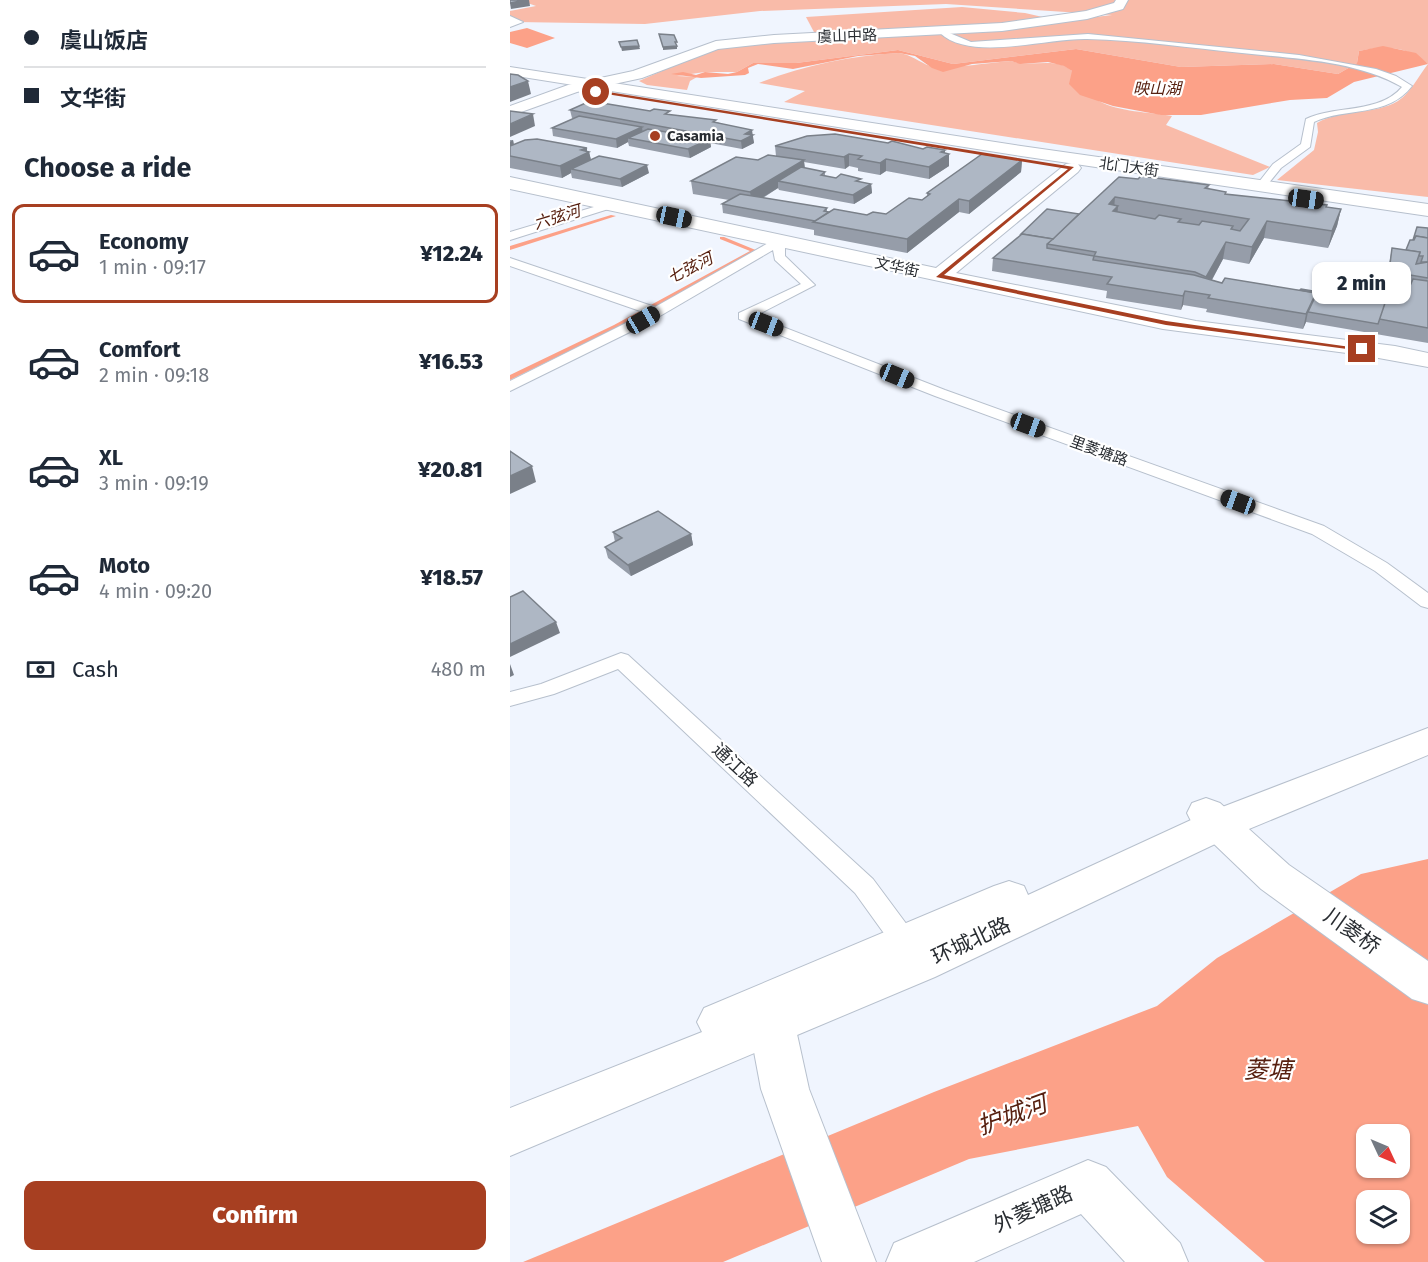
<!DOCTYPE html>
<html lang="en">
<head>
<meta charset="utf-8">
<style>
	body { margin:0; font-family:"Fira Sans","Noto Sans SC",sans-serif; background:#f2f2f3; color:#1f2937; height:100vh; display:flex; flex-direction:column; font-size:22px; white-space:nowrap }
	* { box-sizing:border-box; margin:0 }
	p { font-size:20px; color:#747a83 }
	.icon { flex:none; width:33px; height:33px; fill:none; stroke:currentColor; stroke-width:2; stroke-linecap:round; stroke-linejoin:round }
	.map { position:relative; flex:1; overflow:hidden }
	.drawer { display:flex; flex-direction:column; background:#fff; width:510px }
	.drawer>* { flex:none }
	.hud { display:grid; align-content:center; height:132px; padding:0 24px; background:#fff }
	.needle { width:39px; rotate:134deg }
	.controls { position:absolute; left:846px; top:1124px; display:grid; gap:12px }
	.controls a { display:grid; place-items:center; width:54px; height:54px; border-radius:12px; background:#fff; box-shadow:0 2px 4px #0004; font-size:30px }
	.end { position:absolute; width:27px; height:27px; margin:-14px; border:8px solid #a73f21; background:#fff; box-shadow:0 0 0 3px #fff }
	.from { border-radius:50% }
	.bubble { position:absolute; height:42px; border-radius:12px; background:#fff; box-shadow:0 2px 4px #0004; font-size:20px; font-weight:800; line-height:42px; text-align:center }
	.car { position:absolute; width:18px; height:36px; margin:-18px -9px; border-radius:8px; box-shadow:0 0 4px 2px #0007; background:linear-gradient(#222 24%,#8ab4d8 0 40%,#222 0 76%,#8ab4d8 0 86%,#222 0) }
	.hud b { display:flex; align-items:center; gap:21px; height:57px; font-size:22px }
	.hud b+b { border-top:2px solid #e0e1e3 }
	.hud i { width:15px; height:15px; background:#1f2937 }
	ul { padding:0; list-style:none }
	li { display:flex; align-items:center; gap:18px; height:99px; margin:0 12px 9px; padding:0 12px; border:3px solid transparent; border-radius:12px }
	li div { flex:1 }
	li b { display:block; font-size:22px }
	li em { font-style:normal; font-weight:800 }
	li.on { border-color:#a73f21 }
	li>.icon { width:54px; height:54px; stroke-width:1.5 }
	h2 { padding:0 24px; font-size:27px; line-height:72px }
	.pay { display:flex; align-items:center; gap:15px; height:66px; padding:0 24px; font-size:22px }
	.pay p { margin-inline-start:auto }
	.primary-button { display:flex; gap:12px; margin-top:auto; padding:12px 24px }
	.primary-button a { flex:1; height:69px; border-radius:12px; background:#a73f21; color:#fff; font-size:24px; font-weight:800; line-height:69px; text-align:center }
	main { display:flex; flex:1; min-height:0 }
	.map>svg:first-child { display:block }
	.green { fill:#f9bba9 }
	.water { fill:#fca188; fill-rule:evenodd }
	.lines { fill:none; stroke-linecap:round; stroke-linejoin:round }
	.stream { fill:#fca188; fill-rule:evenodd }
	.lane-casing { stroke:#b7c0cd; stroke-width:2 }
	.street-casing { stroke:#b7c0cd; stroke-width:2 }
	.secondary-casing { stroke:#b7c0cd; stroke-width:2 }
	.primary-casing { stroke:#b7c0cd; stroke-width:2 }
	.lane { fill:#fff; fill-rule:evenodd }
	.street { fill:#fff; fill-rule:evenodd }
	.secondary { fill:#fff; fill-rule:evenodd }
	.primary { fill:#fff; fill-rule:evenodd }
	.wall { fill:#969da9 }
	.shaded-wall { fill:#7a8089 }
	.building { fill:#aeb7c4; stroke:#7a8089; stroke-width:1.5; fill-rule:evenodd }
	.route { fill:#a73f21 }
	.poi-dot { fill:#a73f21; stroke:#fff; stroke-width:2 }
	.labels { text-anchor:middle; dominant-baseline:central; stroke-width:4.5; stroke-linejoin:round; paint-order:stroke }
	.far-street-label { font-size:15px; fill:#292d32; stroke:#fff }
	.far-poi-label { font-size:15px; font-weight:bold; fill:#292d32; stroke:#fff; text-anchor:start }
	.far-water-label { font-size:16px; font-style:italic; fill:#572010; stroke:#fff }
	.street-label { font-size:18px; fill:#292d32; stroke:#fff }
	.near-street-label { font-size:21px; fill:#292d32; stroke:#fff }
	.near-water-label { font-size:24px; font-style:italic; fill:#572010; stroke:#fff }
</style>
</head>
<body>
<main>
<section class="drawer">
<div class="hud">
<b><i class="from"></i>虞山饭店</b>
<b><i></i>文华街</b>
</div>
<h2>Choose a ride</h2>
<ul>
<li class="on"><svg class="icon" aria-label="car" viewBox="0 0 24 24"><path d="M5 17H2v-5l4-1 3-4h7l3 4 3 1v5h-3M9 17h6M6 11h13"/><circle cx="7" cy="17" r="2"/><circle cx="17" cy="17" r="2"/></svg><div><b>Economy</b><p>1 min · 09:17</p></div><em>¥12.24</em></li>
<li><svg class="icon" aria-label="car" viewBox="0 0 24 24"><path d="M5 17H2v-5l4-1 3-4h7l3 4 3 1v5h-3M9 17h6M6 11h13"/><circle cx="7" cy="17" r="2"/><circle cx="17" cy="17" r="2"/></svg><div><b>Comfort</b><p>2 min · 09:18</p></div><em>¥16.53</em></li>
<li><svg class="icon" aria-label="car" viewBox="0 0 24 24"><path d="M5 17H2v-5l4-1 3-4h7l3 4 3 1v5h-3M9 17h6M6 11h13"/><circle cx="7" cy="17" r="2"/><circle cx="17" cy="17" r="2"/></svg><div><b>XL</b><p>3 min · 09:19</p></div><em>¥20.81</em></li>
<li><svg class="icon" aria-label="car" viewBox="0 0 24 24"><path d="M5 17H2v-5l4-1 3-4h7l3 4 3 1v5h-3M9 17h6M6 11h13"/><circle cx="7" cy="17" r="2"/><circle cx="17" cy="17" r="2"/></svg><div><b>Moto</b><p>4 min · 09:20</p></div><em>¥18.57</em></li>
</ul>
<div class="pay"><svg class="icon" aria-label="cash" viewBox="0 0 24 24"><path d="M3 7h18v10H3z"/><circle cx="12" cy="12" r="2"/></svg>Cash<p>480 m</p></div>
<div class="primary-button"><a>Confirm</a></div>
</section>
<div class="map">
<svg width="918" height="1262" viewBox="0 0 918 1262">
	<rect width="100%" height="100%" fill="#f0f5fe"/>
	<g class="green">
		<path d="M9 0H918V197L767 180 804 150 808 132 807 123C832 109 864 115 888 101 900 94 909 75 918 64 897 46 875 45 849 51L847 63 828 74 764 64 671 67 566 49 443 64 388 50 286 63H243L227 72H195L167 76 187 77 180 81 177 90 137 85 129 81 211 45 460 32 602 15 436 4 250 11 135 24 6 22 0 20V11L26 6Z"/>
		<path d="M452 7 515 13 537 18 465 27 305 34 296 17Z"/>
		<path d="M389 53C402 55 409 62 420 66 432 70 486 62 501 61 518 67 535 60 552 65 569 71 574 93 589 101 609 112 639 112 662 116L656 125 760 167 743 175 274 102 295 91 249 83C294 65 341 56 389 53Z"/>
	</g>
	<g class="water">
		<path d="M17 28 45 38 17 48 0 43V32Z"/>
		<path d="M873 46 906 53 918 64 844 82 817 98 780 100 691 115H651L603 106 570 95 559 84 562 71 554 66 538 62 510 64 501 61 462 64 433 72 422 68 405 56 389 53 348 56 283 69 248 64 238 68 239 73 235 75 191 78 161 74 173 72 186 75 195 72 218 74 227 72 243 63H286L388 50 443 64 566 49 671 67 764 64 828 74 847 63 849 51Z"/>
		<path d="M918 859V1262H755L657 1177 628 1126 459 1159 213 1262H13L424 1092 647 1006 707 958 851 874ZM856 1134H890V1167H856ZM856 1200H890V1233H856Z"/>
	</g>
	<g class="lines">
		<g class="stream">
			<path d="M101 215 106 216 0 250V246Z"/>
			<path d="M210 237H214L248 251 108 327 0 380V375L104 325 240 251 210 239Z"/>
		</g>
		<g class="lane-casing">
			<g id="lane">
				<path d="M430 29 461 42 578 34 789 55 866 69 886 76 902 86C878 118 835 107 804 122L800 147 771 168 754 189 750 190 745 187 763 164 791 144 796 119C824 105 870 114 892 87 845 60 784 59 732 53 680 48 629 40 577 39 536 38 461 62 430 33Z"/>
				<path d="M104 201 110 204 108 206 0 240V232Z"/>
				<path d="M269 237 275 241V256L305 285 245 316 435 390 814 526 877 563 918 593V608L911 606 865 571 802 534 425 396 229 319V313L291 284 265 260 263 250 138 323 0 391V381L136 313 0 266V258L145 307Z"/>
				<path d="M111 653 118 655 363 879 409 941 413 949 409 957 400 960 391 957 345 893 108 669 44 694 0 706V692L31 684Z"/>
			</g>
		</g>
		<g class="street-casing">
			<g id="street">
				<path d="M606 0H618L613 9 577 19 492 31 264 43 208 49 132 78 67 92 0 116V106L58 85 123 71 206 41 264 35 492 23 576 11 604 3Z"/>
				<path d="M0 16 13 22 0 27Z"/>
				<path d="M562 163 568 164 571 168 568 172 446 273 686 321 885 346 918 353V367L852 355 653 329 0 189V177L426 268 556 164Z"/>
				<path d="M696 798 710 803 779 865 918 961V1004L902 999 751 889 682 823 677 813 682 803Z"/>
				<path d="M262 1005 278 1011 285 1025 299 1089 366 1262H312L251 1089 239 1025 246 1011Z"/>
				<path d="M578 1160 596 1167 670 1243 678 1262H615L571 1214 464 1262H376L384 1243Z"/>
			</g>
		</g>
		<g class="secondary-casing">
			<path id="secondary" d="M918 728V755L722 836 425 977 0 1156V1108L192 1032 187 1022 194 1008 484 886 499 881 514 886 518 895 694 814Z"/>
		</g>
		<g class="primary-casing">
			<path id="primary" d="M0 67 511 146 918 204V216L511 156 0 75Z"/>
		</g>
		<use href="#lane" class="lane"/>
		<use href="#street" class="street"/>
		<use href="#secondary" class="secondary"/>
		<use href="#primary" class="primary"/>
	</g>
	<g class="wall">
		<path d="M60 110 161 115 207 122 242 135 244 143 232 149 200 143 201 147 180 158 119 146 118 142 107 148 43 136 42 128 64 118H62Z"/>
		<path d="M0 140H3L4 145 77 148V151L79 152 81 160 139 173 112 187 62 178 61 173 52 178 0 168Z"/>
		<path d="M265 146 439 154V166L419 179 376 171 370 175 348 171V168L339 166 335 169 294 162 295 168 315 172V176L361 184 362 193 344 204 269 190 268 188 253 198 317 208V212L357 215 376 214 412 200 417 196V193L512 160 511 172 459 214 449 212 397 253 304 235V230L213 213 212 204 219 200 183 194 181 181 248 160 266 156Z"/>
		<path d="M628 179 699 185 698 189 716 192V194L831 209 827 226 818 248 754 238 739 264 713 259 702 280 712 283 790 290 875 303 893 302 897 293 884 291 885 283 876 281 882 248 896 250 903 240 918 228V343L796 322 793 329 696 312 697 309 673 305 671 310 596 298 597 291 482 271 483 258 569 214Z"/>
		<path d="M103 532 181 534 183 545 121 576 98 558 95 547 105 542Z"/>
	</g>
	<g class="shaded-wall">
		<path d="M15 0H19L20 6 1 9 0 3Z"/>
		<path d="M129 46 130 49 112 51 111 47Z"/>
		<path d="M167 46V49L153 50V47Z"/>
		<path d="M18 81 21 94 0 102V87Z"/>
		<path d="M23 114 25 126 0 137V124Z"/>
		<path d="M132 127 133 135 118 138V142L107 148 106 139Z"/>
		<path d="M242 130 244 143 232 149 231 141 235 134Z"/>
		<path d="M200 139 201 147 180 158 178 149Z"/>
		<path d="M3 140 5 152 0 155V142Z"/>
		<path d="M77 148V153L79 152 82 164 61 169V173L52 178 50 166 71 150Z"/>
		<path d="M435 150V157L439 154V166L419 179V167L431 152Z"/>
		<path d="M339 154V166L335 169 334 157Z"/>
		<path d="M376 159V171L370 175V163Z"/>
		<path d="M294 160 295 173 268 181V188L242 204 240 192Z"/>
		<path d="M512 160 511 172 459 214V201Z"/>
		<path d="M137 165 139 173 112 187 110 179Z"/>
		<path d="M361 184 362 193 344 204 343 195Z"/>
		<path d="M605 197 604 210 608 206 607 222 599 204Z"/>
		<path d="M449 199V212L397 253V239Z"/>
		<path d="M831 209 827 226 818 248 822 231Z"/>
		<path d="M757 221 754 238 739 264 742 247Z"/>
		<path d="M716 242 713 259 694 294 696 277Z"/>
		<path d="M675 291 673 305 671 310 673 296Z"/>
		<path d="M806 293 800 313 798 312 796 322 793 329 796 314Z"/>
		<path d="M22 466 26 482 0 494V476Z"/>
		<path d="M181 534 183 545 121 576 118 565Z"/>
		<path d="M46 622 50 633 0 657V644Z"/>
		<path d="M0 664 4 675 0 677Z"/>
	</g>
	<g class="building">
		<path d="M0 0H15L0 3Z"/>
		<path d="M149 34 164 35 167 42H165L167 46 153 47Z"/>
		<path d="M127 40 129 46 111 47 109 42Z"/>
		<path d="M0 74 8 75 18 81 0 87Z"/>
		<path d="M80 101 140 111 144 109 160 111 155 114 206 120 203 122 242 130 235 134 243 135 231 141 60 110Z"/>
		<path d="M0 111 23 114 0 124Z"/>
		<path d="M69 116 132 127 106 139 42 128Z"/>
		<path d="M138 129 200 139 178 149 118 138Z"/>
		<path d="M325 134 378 143 382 141 413 149 417 147 435 150 431 152 439 154 419 167 376 159 370 163 348 159 352 156 339 154 334 157 265 146 297 136Z"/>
		<path d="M27 139 77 148 71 150 79 152 50 166 0 156V146L15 140Z"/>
		<path d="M472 154 512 160 459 201 449 199 397 239 303 222 324 209 357 215 363 212 376 214 399 198 412 200 420 194 417 193Z"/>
		<path d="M258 155 294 160 240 192 181 181 226 157 248 160Z"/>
		<path d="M89 156 137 165 110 179 61 169Z"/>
		<path d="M291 167 315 172 311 175 326 178 331 174 351 179 346 181 361 184 343 195 268 181Z"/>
		<path d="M631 176 699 185 695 188 716 192 715 194 817 205 816 207 831 209 822 231 757 221 742 247 716 242 696 277 685 272 584 256 586 252 537 244 609 177 628 179ZM605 197 739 219 730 231 721 229 723 226 692 221 689 225 668 222 671 219 649 215 645 219 603 211 608 206 599 204Z"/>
		<path d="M230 194 317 208 314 211 319 212 305 221 212 204Z"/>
		<path d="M537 209 569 214 543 239 512 234H511Z"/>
		<path d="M907 227 918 228V238L906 236 904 240H903Z"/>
		<path d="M512 234 543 239 537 244V248L584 256 583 260 684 275 712 283 715 278 806 293 796 314 698 298 700 295 675 291 673 296 597 284 602 277 483 258Z"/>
		<path d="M906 236 918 238V262H911L913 256H909L910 252 896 250 900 240H904Z"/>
		<path d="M882 248 910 252 906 264 918 262V278L888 273 890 266 880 264Z"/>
		<path d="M903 279 918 281V328L869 319 876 299 893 302Z"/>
		<path d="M791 289 875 303 868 324 798 312 805 297 806 293 790 290Z"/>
		<path d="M0 451 22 466 0 476Z"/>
		<path d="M148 511 181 534 118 565 95 547 112 538 103 532Z"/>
		<path d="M13 591 46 622 0 644V597Z"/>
	</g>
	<path class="route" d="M86 90 564 167 434 275 656 321 855 349 852 351 656 325 426 277 558 169 84 92Z"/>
	<circle class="poi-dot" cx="145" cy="136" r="6"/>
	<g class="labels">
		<g class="far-street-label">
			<text transform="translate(337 36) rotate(-2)">虞山中路</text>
			<text transform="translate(619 167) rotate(8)">北门大街</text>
			<text transform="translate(387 267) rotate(12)">文华街</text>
			<text transform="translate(589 451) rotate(20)">里菱塘路</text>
		</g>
		<g class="far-poi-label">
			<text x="157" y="136">Casamia</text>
		</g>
		<g class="far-water-label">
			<text x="647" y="88">映山湖</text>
			<text transform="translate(47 217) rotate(-17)">六弦河</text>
			<text transform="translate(180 268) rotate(-27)">七弦河</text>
		</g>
		<g class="street-label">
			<text transform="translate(225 765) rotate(43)">通江路</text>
		</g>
		<g class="near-street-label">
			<text transform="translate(842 931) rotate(35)">川菱桥</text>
			<text transform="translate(461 941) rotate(-25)">环城北路</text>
			<text transform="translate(523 1209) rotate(-24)">外菱塘路</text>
		</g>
		<g class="near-water-label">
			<text x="758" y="1070">菱塘</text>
			<text transform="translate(502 1115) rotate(-20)">护城河</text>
		</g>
	</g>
</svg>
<div class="controls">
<a><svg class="needle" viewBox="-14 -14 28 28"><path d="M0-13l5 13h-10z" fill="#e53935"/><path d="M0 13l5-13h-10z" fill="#747a83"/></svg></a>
<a><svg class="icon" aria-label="layers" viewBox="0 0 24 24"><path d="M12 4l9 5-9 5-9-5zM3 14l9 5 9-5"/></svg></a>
</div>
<i class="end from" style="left:86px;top:92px"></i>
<i class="end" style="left:852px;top:349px"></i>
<div class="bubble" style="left:802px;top:262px;width:99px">2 min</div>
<i class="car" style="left:796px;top:199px;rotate:98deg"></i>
<i class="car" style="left:164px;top:217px;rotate:102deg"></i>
<i class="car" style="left:133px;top:320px;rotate:60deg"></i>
<i class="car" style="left:256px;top:324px;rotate:111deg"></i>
<i class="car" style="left:387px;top:376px;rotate:112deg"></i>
<i class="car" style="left:518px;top:425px;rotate:110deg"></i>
<i class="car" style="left:728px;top:502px;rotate:290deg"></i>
</div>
</main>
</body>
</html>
